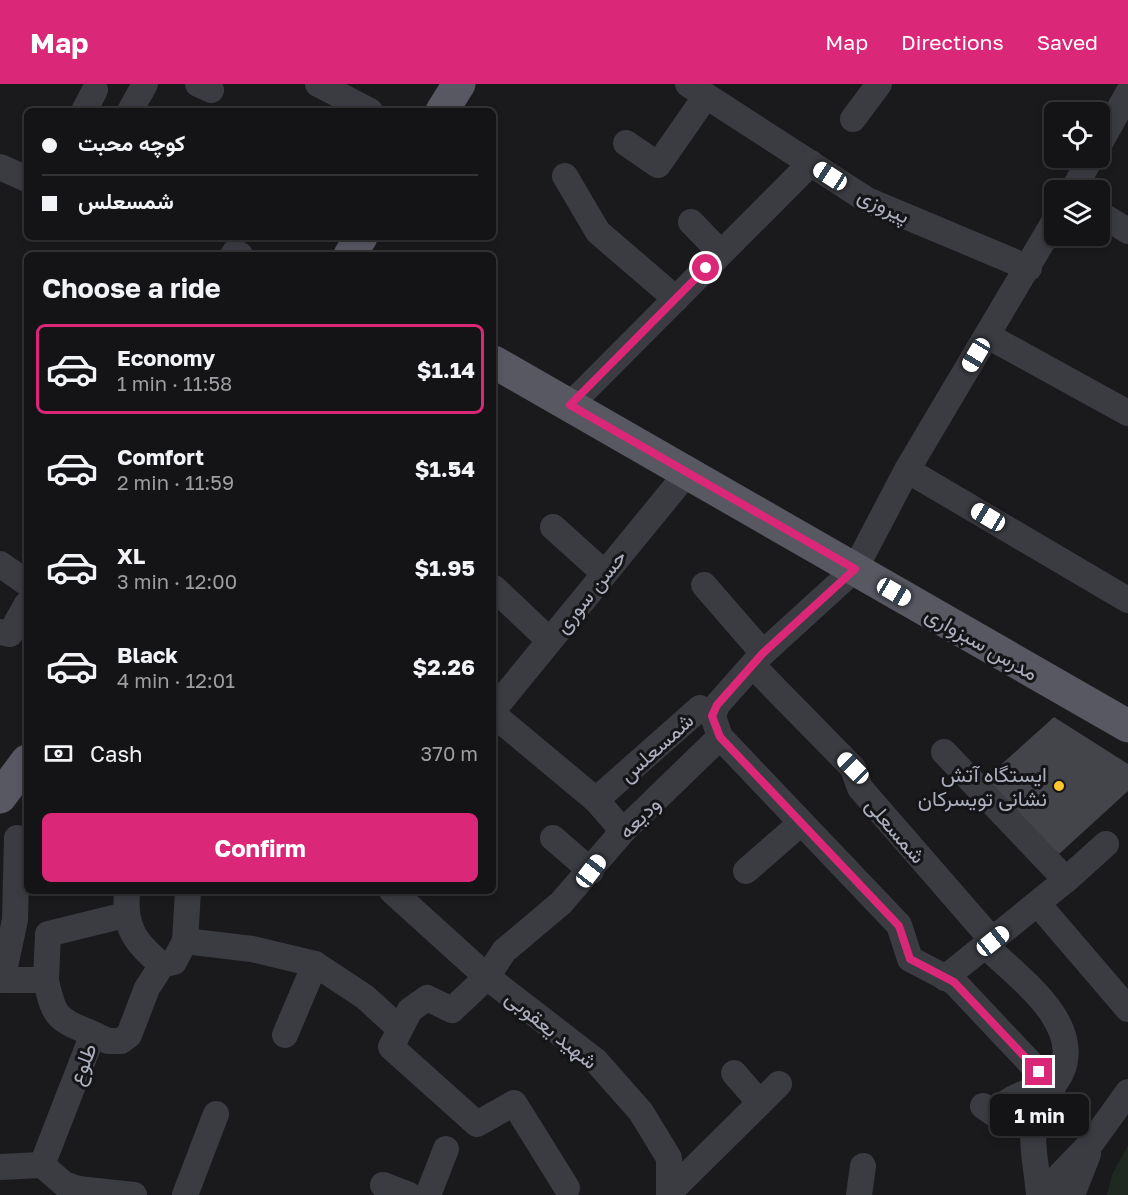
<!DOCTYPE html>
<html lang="en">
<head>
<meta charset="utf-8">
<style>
	body { margin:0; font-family:"Golos Text",Vazirmatn,sans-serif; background:#1d1d1f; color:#f1f3f6; height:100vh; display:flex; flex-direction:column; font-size:22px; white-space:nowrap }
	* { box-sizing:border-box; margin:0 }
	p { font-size:20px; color:#9d9ea1 }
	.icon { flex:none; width:33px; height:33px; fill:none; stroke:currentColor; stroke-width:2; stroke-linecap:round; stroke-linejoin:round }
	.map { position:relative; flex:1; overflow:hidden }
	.drawer { position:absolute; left:24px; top:168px; width:472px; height:642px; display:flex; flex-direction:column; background:#141416; border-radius:9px; box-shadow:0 3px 9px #0003,0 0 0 2px #333335 }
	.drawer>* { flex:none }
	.guide { position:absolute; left:24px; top:24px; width:472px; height:132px; border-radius:9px; box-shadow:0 3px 9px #0003,0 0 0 2px #333335; display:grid; align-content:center; height:132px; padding:0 18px; background:#141416 }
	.tools { position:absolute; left:1044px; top:18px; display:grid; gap:12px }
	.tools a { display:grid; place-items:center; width:66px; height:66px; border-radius:9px; background:#141416; box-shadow:0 3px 9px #0003,0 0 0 2px #333335; font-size:30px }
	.end { position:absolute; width:27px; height:27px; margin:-14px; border:8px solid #db2777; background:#fff; box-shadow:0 0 0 3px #fff }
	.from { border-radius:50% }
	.bubble { position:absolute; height:42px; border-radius:9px; background:#141416; box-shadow:0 3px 9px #0003,0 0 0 2px #333335; font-size:20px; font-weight:700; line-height:42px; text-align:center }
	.car { position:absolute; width:18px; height:36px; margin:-18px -9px; border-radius:8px; box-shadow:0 0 4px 2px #0007; background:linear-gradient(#fff 24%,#345 0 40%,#fff 0 76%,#345 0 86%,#fff 0) }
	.guide b { display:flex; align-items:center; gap:21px; height:57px; font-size:22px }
	.guide b+b { border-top:2px solid #333335 }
	.guide i { width:15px; height:15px; background:#f1f3f6 }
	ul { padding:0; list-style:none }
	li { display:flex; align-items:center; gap:18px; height:90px; margin:0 12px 9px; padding:0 6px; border:3px solid transparent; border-radius:9px }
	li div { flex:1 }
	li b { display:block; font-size:22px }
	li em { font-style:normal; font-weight:700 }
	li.on { border-color:#db2777 }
	li>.icon { width:54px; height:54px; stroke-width:1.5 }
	h2 { padding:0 18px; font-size:27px; line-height:72px }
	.pay { display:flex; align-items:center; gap:15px; height:66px; padding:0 18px; font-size:22px }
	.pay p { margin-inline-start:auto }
	.primary-button { display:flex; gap:12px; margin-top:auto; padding:12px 18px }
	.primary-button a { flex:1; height:69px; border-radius:9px; background:#db2777; color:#fff; font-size:24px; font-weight:700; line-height:69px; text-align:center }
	header { display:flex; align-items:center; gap:36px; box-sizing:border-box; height:84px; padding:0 30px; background:#db2777; color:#fff }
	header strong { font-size:28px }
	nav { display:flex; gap:33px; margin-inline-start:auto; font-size:21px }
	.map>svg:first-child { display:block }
	.green { fill:#1f2921 }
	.building { fill:#44454a }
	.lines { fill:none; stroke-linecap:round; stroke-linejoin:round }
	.minor { stroke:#3b3c42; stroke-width:26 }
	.major { stroke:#575862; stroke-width:33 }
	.route { stroke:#db2777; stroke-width:8 }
	.poi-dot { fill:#ffc630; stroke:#151518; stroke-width:2 }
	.labels { text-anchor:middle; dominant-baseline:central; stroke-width:6; stroke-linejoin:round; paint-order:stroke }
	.street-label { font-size:21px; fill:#acb0be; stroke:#151518 }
	.poi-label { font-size:21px; fill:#acb0be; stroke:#151518; text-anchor:end }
</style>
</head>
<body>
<header>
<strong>Map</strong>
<nav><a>Map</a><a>Directions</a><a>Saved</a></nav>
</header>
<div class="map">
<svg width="1128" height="1111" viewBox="0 0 1128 1111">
	<rect width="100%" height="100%" fill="#1a1a1d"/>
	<path class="green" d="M1128 1061V1111H1107L1112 1091Z"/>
	<path class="building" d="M1054 633 1128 680V707L1059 770 984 696Z"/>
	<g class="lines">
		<g class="minor">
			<path d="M198 0 211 6"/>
			<path d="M318 0 370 27"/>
			<path d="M688 0 867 116 1029 184"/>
			<path d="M84 27 95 6"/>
			<path d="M130 27 145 0"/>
			<path d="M853 35 879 0"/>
			<path d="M626 59 658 81 706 12"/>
			<path d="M1100 59 1128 9"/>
			<path d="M0 83 27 95"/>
			<path d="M565 92 598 148 676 215"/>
			<path d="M1073 106 1091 74"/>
			<path d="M1100 130 1128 147"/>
			<path d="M691 138 721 169"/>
			<path d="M233 171 235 168 240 171"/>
			<path d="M988 252 1128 329"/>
			<path d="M570 321 811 79"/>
			<path d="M907 386 1128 516"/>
			<path d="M553 443 604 489"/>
			<path d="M0 480 27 499"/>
			<path d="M704 501 763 569"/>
			<path d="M494 504 549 556"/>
			<path d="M0 548 10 550 27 520"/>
			<path d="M753 582 853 684 860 704 993 857"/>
			<path d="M494 625 687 389"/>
			<path d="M494 631 596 716 623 747"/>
			<path d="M713 632 717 621 763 569 855 485 907 386 1054 138"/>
			<path d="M944 668 1066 796 945 894"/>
			<path d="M596 716 700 624 713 632 720 653 899 841 910 875 954 898 1053 1003"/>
			<path d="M553 754 591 787"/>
			<path d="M746 787 801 739"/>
			<path d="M1066 796 1106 760"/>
			<path d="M127 807C124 843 134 858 162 881"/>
			<path d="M392 807 487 893 596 977 641 1028 669 1074V1111"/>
			<path d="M1038 820 1128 925"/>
			<path d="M185 857 252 865 315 880 365 913 400 945"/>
			<path d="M986 862C1016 892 1082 937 1062 987 1055 1004 1041 1011 1036 1029 1029 1055 1037 1084 1039 1111"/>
			<path d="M0 896H46C54 935 58 935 93 950"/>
			<path d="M2 896 15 836 17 754"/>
			<path d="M46 896 48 850 125 831"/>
			<path d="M285 951 315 880"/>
			<path d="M734 989 760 1019"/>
			<path d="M983 1022 993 1029C1012 1012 1028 1006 1053 1003"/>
			<path d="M0 1083 42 1081"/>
			<path d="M383 1101 409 1111"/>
			<path d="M567 1104 514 1019 477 1040 391 963 410 926 427 914 452 926 487 893 504 867 561 819 623 747 720 653"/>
			<path d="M78 1105 134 1111"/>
			<path d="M669 1109 779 1000"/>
			<path d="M71 1111 78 1105 64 1100 42 1081 93 950 108 957H121L129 951 147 904 162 881 174 878 185 857 188 807"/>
			<path d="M185 1111 216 1030"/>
			<path d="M428 1111 446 1065"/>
			<path d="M859 1111 863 1082"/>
			<path d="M1041 1111 1092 1058 1128 1008"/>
			<path d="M1072 1111 1088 1070"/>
		</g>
		<g class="major">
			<path d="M442 27 459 0"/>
			<path d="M350 171 361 153"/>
			<path d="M494 278 1128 642"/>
			<path d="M0 713 27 677"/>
		</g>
	</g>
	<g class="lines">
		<path class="route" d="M706 184 570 321 855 485 763 569 717 621 712 632 720 653 899 842 910 875 954 898 1039 988"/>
	</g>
	<circle class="poi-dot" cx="1059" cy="702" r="6"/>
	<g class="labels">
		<g class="street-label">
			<text transform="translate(884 121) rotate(26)">پیروزی</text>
			<text transform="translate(590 507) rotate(-51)">حسن سوری</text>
			<text transform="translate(982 559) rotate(30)">مدرس سبزواری</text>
			<text transform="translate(656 663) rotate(-42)">شمسعلس</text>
			<text transform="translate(639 733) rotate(-45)">ودیعه</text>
			<text transform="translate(896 746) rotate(49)">شمسعلی</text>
			<text transform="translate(552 945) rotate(39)">شهید یعقوبی</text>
			<text transform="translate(82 980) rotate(-69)">طلوع</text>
		</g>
		<g class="poi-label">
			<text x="1047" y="690">ایستگاه آتش<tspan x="1047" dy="24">نشانی تویسرکان</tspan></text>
		</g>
	</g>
</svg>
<div class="tools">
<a><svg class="icon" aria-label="locate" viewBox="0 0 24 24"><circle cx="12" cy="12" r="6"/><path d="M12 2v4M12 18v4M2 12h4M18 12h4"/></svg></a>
<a><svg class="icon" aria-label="layers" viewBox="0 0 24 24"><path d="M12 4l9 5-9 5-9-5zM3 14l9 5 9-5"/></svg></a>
</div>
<i class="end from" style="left:706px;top:184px"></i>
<i class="end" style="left:1039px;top:988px"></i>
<div class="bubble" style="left:990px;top:1010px;width:99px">1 min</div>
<i class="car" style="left:830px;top:92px;rotate:303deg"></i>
<i class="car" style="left:976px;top:271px;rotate:211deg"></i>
<i class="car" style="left:988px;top:433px;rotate:301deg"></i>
<i class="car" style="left:894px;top:508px;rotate:120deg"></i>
<i class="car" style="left:853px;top:684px;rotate:315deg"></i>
<i class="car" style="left:591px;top:787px;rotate:38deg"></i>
<i class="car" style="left:993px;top:857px;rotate:51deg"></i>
<div class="guide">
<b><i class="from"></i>کوچه محبت</b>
<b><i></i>شمسعلس</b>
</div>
<section class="drawer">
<h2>Choose a ride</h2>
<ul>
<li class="on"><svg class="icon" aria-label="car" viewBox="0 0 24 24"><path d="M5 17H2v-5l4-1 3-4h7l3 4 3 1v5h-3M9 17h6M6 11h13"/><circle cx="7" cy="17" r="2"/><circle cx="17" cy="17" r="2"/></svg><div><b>Economy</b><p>1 min · 11:58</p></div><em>$1.14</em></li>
<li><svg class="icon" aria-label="car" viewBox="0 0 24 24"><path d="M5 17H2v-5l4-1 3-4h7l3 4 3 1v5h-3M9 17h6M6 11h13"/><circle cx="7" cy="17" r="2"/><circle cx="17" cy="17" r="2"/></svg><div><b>Comfort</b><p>2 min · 11:59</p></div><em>$1.54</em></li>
<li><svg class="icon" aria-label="car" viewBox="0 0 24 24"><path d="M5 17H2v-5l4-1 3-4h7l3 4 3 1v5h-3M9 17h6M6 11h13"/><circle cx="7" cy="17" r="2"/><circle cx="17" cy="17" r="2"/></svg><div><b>XL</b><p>3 min · 12:00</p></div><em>$1.95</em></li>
<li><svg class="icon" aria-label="car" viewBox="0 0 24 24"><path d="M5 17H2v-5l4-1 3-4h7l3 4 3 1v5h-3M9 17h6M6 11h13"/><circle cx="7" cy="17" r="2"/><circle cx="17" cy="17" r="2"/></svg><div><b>Black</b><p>4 min · 12:01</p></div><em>$2.26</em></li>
</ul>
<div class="pay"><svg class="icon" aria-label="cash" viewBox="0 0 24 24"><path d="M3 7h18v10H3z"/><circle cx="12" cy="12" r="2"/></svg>Cash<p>370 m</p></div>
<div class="primary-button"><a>Confirm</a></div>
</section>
</div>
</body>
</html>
